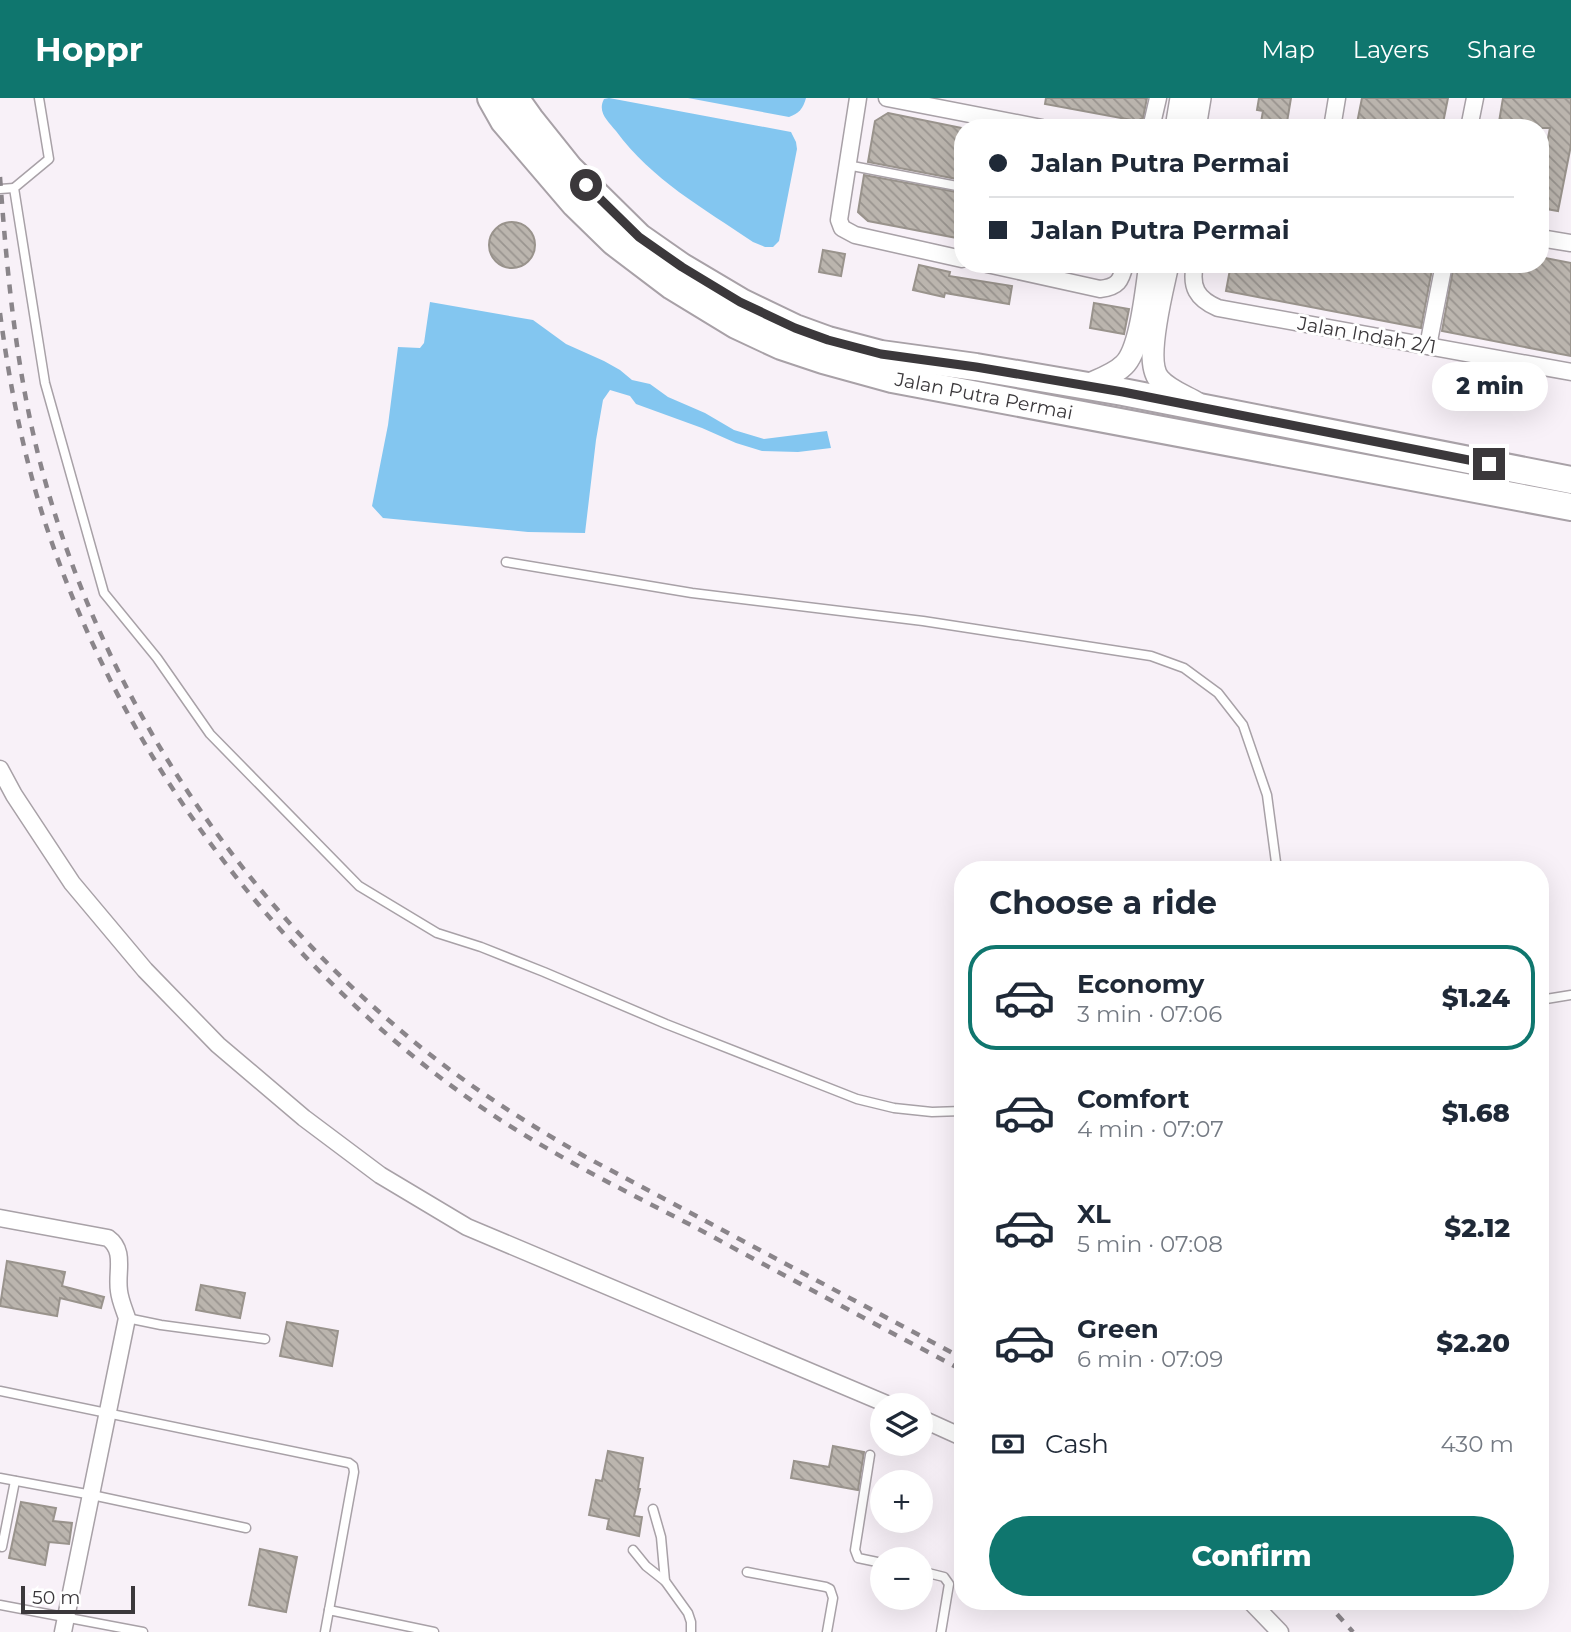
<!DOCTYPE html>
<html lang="en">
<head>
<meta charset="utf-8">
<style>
	body { margin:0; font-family:Montserrat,sans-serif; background:#f6f6f7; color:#1f2937; height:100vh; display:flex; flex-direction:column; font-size:26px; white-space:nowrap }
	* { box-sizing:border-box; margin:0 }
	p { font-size:23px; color:#747a83 }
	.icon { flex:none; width:38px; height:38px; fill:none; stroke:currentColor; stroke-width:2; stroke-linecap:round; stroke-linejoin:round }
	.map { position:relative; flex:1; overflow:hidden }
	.drawer { position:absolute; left:954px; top:763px; width:595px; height:749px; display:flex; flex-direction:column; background:#fff; border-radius:28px; box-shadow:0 7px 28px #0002 }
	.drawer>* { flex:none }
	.hud { position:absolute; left:954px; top:21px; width:595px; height:154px; border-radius:28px; box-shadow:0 7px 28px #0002; display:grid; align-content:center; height:154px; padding:0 35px; background:#fff }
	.controls { position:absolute; left:870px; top:1295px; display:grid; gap:14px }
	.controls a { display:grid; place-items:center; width:63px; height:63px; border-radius:50%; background:#fff; box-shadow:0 7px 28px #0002; font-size:35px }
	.scale { position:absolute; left:21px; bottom:18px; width:114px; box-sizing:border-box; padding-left:7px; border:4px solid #3b383b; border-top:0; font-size:19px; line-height:24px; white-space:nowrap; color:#3b383b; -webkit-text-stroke:5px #fff; paint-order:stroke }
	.end { position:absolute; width:32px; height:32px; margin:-16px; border:9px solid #3b383b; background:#fff; box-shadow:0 0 0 4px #fff }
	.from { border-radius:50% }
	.bubble { position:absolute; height:49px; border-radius:24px; background:#fff; box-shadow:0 7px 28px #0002; font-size:23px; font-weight:800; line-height:49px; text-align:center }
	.hud b { display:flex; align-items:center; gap:24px; height:66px; font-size:26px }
	.hud b+b { border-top:2px solid #e0e1e3 }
	.hud i { width:18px; height:18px; background:#1f2937 }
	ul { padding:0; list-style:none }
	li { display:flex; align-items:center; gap:21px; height:105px; margin:0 14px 10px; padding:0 21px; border:4px solid transparent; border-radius:28px }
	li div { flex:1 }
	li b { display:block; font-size:26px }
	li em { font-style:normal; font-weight:800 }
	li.selected { border-color:#0f766e }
	li>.icon { width:63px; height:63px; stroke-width:1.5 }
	h2 { padding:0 35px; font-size:32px; line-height:84px }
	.pay { display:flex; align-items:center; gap:18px; height:77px; padding:0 35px; font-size:26px }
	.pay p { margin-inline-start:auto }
	.action { display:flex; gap:14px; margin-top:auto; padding:14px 35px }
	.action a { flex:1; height:80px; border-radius:42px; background:#0f766e; color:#fff; font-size:28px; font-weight:800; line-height:80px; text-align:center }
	header { display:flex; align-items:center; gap:42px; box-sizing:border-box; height:98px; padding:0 35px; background:#0f766e; color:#fff }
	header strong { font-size:33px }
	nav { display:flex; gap:38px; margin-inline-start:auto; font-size:24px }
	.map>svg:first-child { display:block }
	.water { fill:#83c6f0 }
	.building { fill:url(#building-back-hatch); stroke:#99938c; stroke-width:2 }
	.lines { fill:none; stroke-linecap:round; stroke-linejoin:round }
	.service-casing { stroke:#a8a1a7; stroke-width:11 }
	.minor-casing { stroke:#a8a1a7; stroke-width:19 }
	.tertiary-casing { stroke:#a8a1a7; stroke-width:24 }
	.primary-casing { stroke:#a8a1a7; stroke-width:30 }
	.service { stroke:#fff; stroke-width:8 }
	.minor { stroke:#fff; stroke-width:16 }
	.tertiary { stroke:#fff; stroke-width:21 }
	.primary { stroke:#fff; stroke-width:26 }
	.rail { stroke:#8a858a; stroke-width:4.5; stroke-dasharray:9 9; stroke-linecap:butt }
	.route { stroke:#3b383b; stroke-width:9 }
	.labels { text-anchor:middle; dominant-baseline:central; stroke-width:6; stroke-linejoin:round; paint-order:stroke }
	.street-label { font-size:19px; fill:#3b383b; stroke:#fff }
</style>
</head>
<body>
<header>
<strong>Hoppr</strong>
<nav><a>Map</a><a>Layers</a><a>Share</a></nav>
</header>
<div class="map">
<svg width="1571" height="1534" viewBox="0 0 1571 1534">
	<defs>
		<pattern id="building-back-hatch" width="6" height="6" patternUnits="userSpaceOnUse" patternTransform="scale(1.75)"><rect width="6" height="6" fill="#bbb5ae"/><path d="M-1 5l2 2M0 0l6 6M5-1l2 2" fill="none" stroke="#99948f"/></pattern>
	</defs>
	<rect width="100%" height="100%" fill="#f8f1f8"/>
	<g class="water">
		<path d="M609 0 791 34 796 44 797 51 779 143 773 149H765L753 144C703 110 652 82 616 33 608 23 597 14 604 1Z"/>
		<path d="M688 0H806C803 11 799 15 789 19Z"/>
		<path d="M430 204 533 222 566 246 604 263 620 272 632 282 650 286 668 299 705 315 734 332 764 341 827 333 831 350 798 354 762 353 736 345 702 330 636 306 630 298 610 292 603 302 596 342 585 435 528 434 383 420 372 408 388 327 398 249 420 250 424 245Z"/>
	</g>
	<g class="building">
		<path d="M1046 0H1147L1143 20 1137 23 1045 6Z"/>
		<path d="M1259 0H1291L1286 30H1260L1263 13 1257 12Z"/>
		<path d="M1362 0H1448L1442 30H1356Z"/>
		<path d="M1503 0H1571V47L1558 113 1540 110V80L1550 30H1498Z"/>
		<path d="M888 15 962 30V82L868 64 875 23Z"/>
		<path d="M864 77 962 95V141L868 123 858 114Z"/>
		<circle cx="512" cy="147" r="23"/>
		<path d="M823 152 845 156 841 178 819 174Z"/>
		<path d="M1540 159 1571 165V258L1442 233 1454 166H1540Z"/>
		<path d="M1231 166H1433L1421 230 1226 193Z"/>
		<path d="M919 167 950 174 949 178 1012 188 1009 206 945 195 944 199 913 192Z"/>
		<path d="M1094 205 1129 211 1124 236 1090 230Z"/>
		<path d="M7 1163 65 1174 62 1188 104 1199 101 1210 60 1200 57 1218 0 1208Z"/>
		<path d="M201 1187 245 1195 240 1220 196 1212Z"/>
		<path d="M287 1224 338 1233 332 1268 280 1258Z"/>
		<path d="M833 1348 864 1354 858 1392 791 1380 794 1363 829 1369Z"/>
		<path d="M608 1353 643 1360 638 1391H640L634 1418 642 1419 639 1438 607 1431 609 1421 589 1417 596 1382 602 1383Z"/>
		<path d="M21 1404 56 1410 53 1423 72 1425 69 1446 49 1444 45 1467 9 1460Z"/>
		<path d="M260 1451 297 1459 286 1514 249 1507Z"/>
	</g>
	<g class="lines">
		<g class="service-casing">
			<g id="service">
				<path d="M39 0 49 61 14 90 45 285 104 495 157 560 210 636 359 788 437 835 481 849 544 874 666 926 857 1001 894 1010 932 1014 962 1013"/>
				<path d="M847 67 962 89"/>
				<path d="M0 91 14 90"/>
				<path d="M506 464 692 495 923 523 1151 558 1184 570 1218 595 1243 627 1267 697 1277 772"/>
				<path d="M1540 902 1571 897"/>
				<path d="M127 1220 161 1227 265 1241"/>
				<path d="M0 1293 349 1365 353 1368 354 1374 329 1512"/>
				<path d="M870 1357 855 1452 858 1460 882 1465"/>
				<path d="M0 1380 92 1397 246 1430"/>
				<path d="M653 1411 661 1439 665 1483 688 1515 691 1524V1534"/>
				<path d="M2 1449 15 1383"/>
				<path d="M633 1452 646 1468 665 1483"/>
				<path d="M920 1473 944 1479 949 1486 941 1534"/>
				<path d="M747 1474 826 1489 830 1491 833 1500 827 1534"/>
				<path d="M0 1507 143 1534"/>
				<path d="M325 1534 329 1512 434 1534"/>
			</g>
		</g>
		<g class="minor-casing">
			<g id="minor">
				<path d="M858 0 839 122 842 130 855 137 962 161"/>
				<path d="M887 0 1042 30"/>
				<path d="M1151 30 1158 0"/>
				<path d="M1332 30 1337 0"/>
				<path d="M1469 30 1475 0"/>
				<path d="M1540 140 1571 145"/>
				<path d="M987 166 1100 191C1118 189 1121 183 1125 166"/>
				<path d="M1195 166C1190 189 1197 201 1218 210L1571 274"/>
				<path d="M1428 248 1444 166"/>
				<path d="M0 671 14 697 72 785 145 872 218 947 304 1020 380 1077 467 1129 889 1307"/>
				<path d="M0 1120 108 1140C126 1153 116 1174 119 1193 120 1202 124 1211 127 1220L63 1534"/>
				<path d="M920 1320 962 1339"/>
				<path d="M1250 1503 1280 1534"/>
			</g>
		</g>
		<g class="tertiary-casing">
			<g id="tertiary">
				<path d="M1176 30 1181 0"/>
				<path d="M1195 30 1200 0"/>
				<path d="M1168 166C1163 191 1143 262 1159 281 1168 292 1185 298 1197 305"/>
				<path d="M1085 288C1098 282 1114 277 1124 267 1141 251 1146 191 1150 166"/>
			</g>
		</g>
		<g class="primary-casing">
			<g id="primary">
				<path d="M491 0 504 23 575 106 614 144 672 188 736 227 781 248 823 262 892 281 1571 409"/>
				<path d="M515 0 530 21 570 71 639 139 682 169 741 204 795 230 828 242 881 256 976 269 1123 294 1571 382"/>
			</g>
		</g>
		<use href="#service" class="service"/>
		<use href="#minor" class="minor"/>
		<use href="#tertiary" class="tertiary"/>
		<use href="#primary" class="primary"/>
		<g class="rail">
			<path d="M0 79C7 175 16 271 40 364 96 580 222 780 392 925 451 977 516 1019 584 1058L962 1260"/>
			<path d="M0 215C9 283 22 350 42 415 118 654 273 864 478 1007 545 1053 617 1089 689 1126 780 1175 871 1224 962 1272"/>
			<path d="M1325 1503 1353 1534"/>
		</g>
	</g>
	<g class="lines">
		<path class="route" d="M586 87 639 139 682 169 740 204 795 230 828 242 881 256 976 269 1123 294 1489 366"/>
	</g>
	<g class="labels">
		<g class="street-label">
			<text transform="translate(1367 237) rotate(10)">Jalan Indah 2/1</text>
			<text transform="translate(984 298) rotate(11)">Jalan Putra Permai</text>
		</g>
	</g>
</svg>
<div class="controls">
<a><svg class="icon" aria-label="layers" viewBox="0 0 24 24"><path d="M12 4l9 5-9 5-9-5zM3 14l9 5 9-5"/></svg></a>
<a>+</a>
<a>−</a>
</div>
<div class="scale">50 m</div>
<i class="end from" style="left:586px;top:87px"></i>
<i class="end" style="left:1489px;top:366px"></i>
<div class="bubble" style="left:1432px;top:264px;width:116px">2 min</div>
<div class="hud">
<b><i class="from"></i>Jalan Putra Permai</b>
<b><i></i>Jalan Putra Permai</b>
</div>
<section class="drawer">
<h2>Choose a ride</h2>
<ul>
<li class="selected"><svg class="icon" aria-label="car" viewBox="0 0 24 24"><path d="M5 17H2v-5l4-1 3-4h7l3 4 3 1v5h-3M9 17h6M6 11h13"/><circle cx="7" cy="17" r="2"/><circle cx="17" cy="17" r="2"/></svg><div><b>Economy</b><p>3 min · 07:06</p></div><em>$1.24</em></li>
<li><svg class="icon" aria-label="car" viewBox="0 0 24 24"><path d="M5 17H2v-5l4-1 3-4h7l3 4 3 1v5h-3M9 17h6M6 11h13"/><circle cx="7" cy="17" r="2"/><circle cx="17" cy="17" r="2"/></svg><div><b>Comfort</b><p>4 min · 07:07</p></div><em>$1.68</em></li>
<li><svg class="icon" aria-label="car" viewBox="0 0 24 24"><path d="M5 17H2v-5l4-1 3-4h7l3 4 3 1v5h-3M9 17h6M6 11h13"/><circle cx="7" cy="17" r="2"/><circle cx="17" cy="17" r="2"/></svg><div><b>XL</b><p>5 min · 07:08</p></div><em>$2.12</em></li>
<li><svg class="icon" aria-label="car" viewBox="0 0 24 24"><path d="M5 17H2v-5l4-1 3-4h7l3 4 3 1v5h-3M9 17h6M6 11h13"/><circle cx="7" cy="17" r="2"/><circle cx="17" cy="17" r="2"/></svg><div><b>Green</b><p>6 min · 07:09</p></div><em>$2.20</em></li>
</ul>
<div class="pay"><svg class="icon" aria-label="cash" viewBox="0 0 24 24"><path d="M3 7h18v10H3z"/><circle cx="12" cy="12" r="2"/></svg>Cash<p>430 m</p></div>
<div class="action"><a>Confirm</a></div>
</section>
</div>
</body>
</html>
